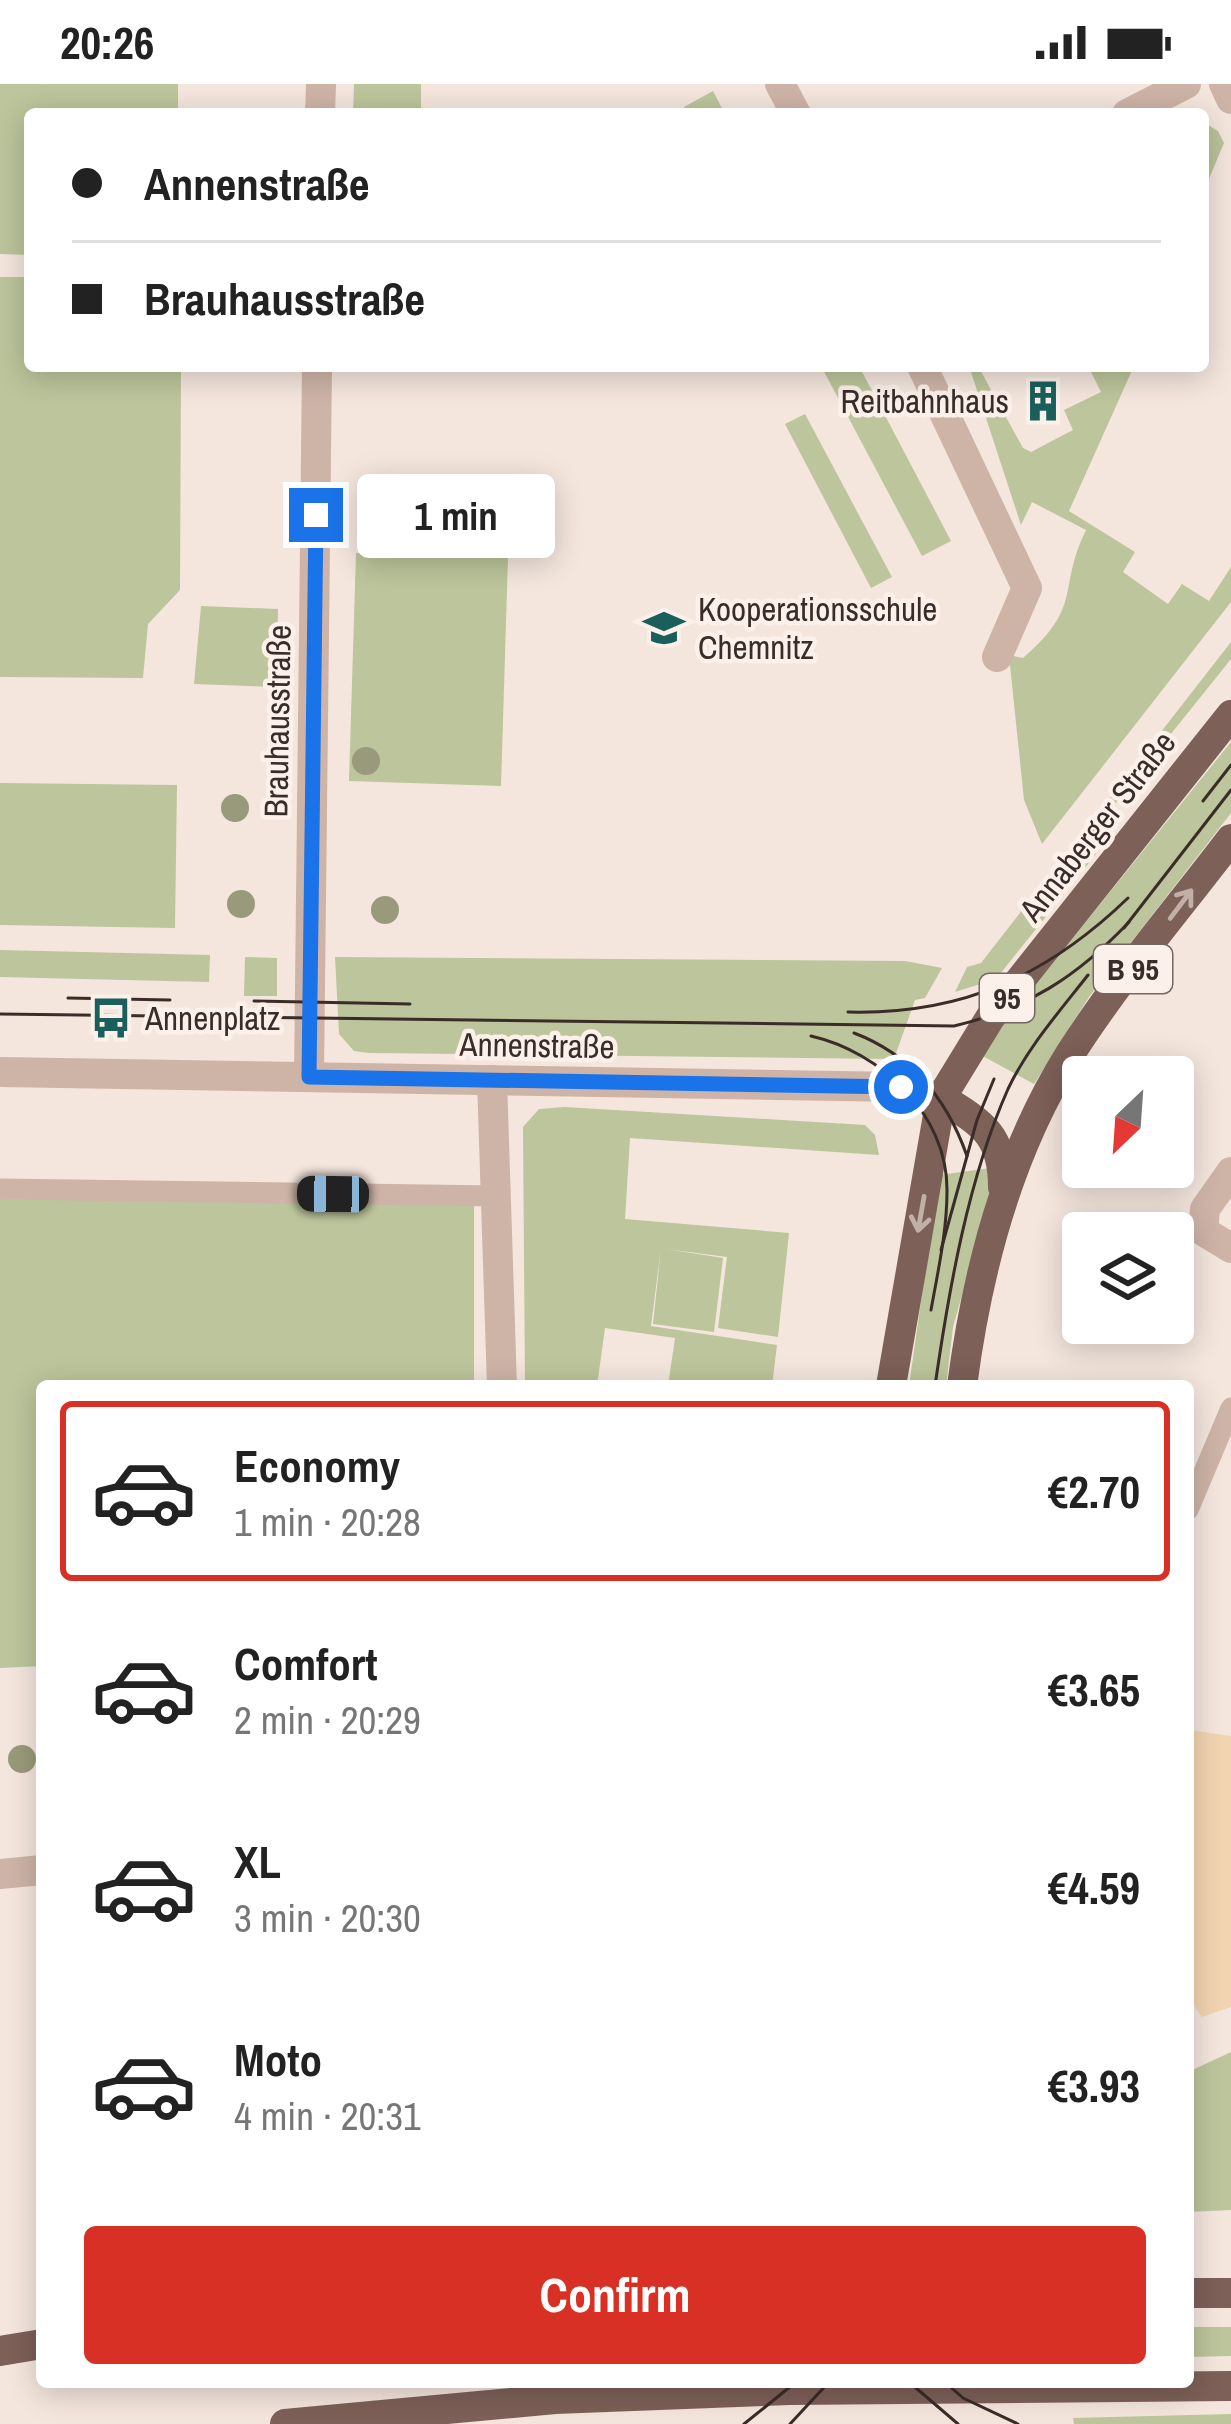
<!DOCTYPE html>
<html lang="en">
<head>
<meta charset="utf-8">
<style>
	body { margin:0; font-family:"Archivo Narrow",sans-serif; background:#f6f6f6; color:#222; height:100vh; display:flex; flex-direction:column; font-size:45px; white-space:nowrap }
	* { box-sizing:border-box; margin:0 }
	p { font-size:39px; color:#767676 }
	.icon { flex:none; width:66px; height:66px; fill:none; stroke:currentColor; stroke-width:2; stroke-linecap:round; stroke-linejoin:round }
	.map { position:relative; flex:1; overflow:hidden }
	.details { position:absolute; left:36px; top:1296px; width:1158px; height:1008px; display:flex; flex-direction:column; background:#fff; border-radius:12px; box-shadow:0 6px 30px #0003 }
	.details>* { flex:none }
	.guide { position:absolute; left:24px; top:24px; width:1185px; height:264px; border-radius:12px; box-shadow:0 6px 30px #0003; display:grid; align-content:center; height:264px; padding:0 48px; background:#fff }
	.needle { width:78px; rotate:205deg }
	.fabs { position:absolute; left:1062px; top:972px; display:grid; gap:24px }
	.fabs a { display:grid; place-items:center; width:132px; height:132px; border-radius:12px; background:#fff; box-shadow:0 6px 30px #0003; font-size:60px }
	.end { position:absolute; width:54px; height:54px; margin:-27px; border:15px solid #1a73e8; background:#fff; box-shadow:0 0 0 6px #fff }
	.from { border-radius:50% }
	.bubble { position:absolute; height:84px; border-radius:12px; background:#fff; box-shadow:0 6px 30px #0003; font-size:39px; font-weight:700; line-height:84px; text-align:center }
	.car { position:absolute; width:36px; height:72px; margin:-36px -18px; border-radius:15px; box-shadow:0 0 9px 3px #0007; background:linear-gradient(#222 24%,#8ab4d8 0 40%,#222 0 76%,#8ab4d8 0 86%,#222 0) }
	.guide b { display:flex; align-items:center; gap:42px; height:114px; font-size:45px }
	.guide b+b { border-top:3px solid #e0e0e0 }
	.guide i { width:30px; height:30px; background:#222 }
	ul { padding:21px 0 0; list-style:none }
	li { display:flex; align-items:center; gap:36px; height:180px; margin:0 24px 18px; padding:0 24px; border:6px solid transparent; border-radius:12px }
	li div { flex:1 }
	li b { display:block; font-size:45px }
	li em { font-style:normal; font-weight:700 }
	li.on { border-color:#d93025 }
	li>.icon { width:108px; height:108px; stroke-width:1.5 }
	.cta { display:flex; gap:24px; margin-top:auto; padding:24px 48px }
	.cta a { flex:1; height:138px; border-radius:12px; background:#d93025; color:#fff; font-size:48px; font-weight:700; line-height:138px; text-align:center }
	.status { display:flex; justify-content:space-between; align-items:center; height:84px; padding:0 60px; background:#fff; direction:ltr }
	.status svg { height:33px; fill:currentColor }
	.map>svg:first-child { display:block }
	.green { fill:#bcc59b }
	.sand { fill:#f2d4b1 }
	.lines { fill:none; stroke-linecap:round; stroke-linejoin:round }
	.service { stroke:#ceb4a7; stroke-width:21 }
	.minor { stroke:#ceb4a7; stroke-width:30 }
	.tertiary { stroke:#ceb4a7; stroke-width:30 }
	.primary { stroke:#7d6058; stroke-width:30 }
	.tram { stroke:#3a2c28; stroke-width:3 }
	.tree { fill:#99997b }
	.oneway { stroke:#c2b0a8 }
	.route { stroke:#1a73e8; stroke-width:15 }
	.labels { text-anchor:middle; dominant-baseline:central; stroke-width:9; stroke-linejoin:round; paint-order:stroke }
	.shield { fill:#fbf1ea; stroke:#746762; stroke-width:3 }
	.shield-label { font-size:30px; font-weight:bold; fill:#3a2c28 }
	.poi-label { font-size:33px; fill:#3a2c28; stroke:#fbf1ea; text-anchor:start }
	.street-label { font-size:33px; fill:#3a2c28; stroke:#fbf1ea }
</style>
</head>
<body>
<div class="status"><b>20:26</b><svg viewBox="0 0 49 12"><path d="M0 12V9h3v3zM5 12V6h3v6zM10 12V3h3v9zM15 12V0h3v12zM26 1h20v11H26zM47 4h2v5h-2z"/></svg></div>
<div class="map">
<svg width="1231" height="2340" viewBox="0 0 1231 2340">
	<rect width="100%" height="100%" fill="#f4e6dd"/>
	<g class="green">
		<path d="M0 0H178V30H30V171L0 170Z"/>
		<path d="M354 0H421V30H353Z"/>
		<path d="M713 7 725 30H688L684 23Z"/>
		<path d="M1203 38 1218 47 1224 59 1203 109Z"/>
		<path d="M0 193H30V282H181L180 506 148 540 143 594 0 593Z"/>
		<path d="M821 282H859L951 457 922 472Z"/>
		<path d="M969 282H978L1023 364 1031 368 1073 346 1064 326 1101 308 1088 282H1134L1069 427 1135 468 1123 488 1168 520 1182 500 1209 517 1231 483V518L1042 760 1024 716 1009 571 1023 574C1084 522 1057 505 1086 446L1032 418 1021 441Z"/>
		<path d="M805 330 892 493 871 504 785 340Z"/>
		<path d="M356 469 508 473 501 702 349 697Z"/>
		<path d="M201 522 278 525 276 603 194 600Z"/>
		<path d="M1231 558V575L1102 736 1112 750 996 895 955 908 967 883 981 879Z"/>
		<path d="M1231 658V729L1089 913 1034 1000 979 970Z"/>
		<path d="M0 699 177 701 175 844 0 841Z"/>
		<path d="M0 866 210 871 209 898 0 893Z"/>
		<path d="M245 873 277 874V912H244Z"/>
		<path d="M335 873 905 877 942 884 925 914 915 916 894 975 369 969 354 967 339 950Z"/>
		<path d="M565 1023 865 1041 875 1051 879 1071 630 1054 625 1135 789 1149 778 1253 718 1244 727 1173 666 1165 723 1174 714 1248 653 1240 661 1164 651 1242 777 1261 772 1302H668L675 1254 605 1244 597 1302H525L523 1043 539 1025Z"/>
		<path d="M991 1084 995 1094 953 1243 946 1302H909L939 1091Z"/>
		<path d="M0 1115 474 1119V1302H42V1582L0 1584Z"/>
		<path d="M1231 1968V2126L1188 2128V1988Z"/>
		<path d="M1188 2243H1231V2272L1188 2273Z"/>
		<path d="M1231 2330V2340H1074L1073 2334Z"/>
	</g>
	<path class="sand" d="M1190 1646 1231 1652V1923L1202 1933 1188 1913Z"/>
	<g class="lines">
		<g class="service">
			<path d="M0 1105 496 1112"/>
			<path d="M1188 1426 1231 1324"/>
		</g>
		<g class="minor">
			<path d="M780 0 796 30"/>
			<path d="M1224 0 1231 15"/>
			<path d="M320 30 321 0"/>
			<path d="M1127 30 1186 0"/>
			<path d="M922 282 1027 504 997 573"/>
			<path d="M309 993 317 282"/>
			<path d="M492 996 502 1302"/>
			<path d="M1231 1088 1205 1125 1203 1147 1231 1164"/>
			<path d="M0 1790 42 1786"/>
		</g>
		<path class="tertiary" d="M0 988 901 1003 941 1014"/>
		<g class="primary">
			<path d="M941 1014C982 1039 1003 1051 1003 1103"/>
			<path d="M891 1302 941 1014 990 934 1231 631"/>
			<path d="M962 1302C977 1187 1007 1070 1070 970 1118 895 1177 826 1231 755"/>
			<path d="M1188 2209H1231"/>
			<path d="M0 2267 42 2260"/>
			<path d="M285 2340 555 2315 789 2306 1231 2302"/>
		</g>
		<g class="tram">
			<path d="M1203 717 1231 681"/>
			<path d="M1124 844 1231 706"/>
			<path d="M68 914 170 916"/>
			<path d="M254 917 410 920"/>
			<path d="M848 928C962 931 1047 892 1128 814"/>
			<path d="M0 930 954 942C1027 925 1078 892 1129 838"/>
			<path d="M854 949C912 971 947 1015 967 1072"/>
			<path d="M811 952C881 968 948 1031 947 1107 947 1147 938 1187 931 1226"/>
			<path d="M941 1166 977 1036 994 995"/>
			<path d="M935 1302C949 1205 968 1095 1008 1005 1028 963 1059 928 1088 891"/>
			<path d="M909 2298 958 2340"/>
			<path d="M945 2298 963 2314 1018 2340"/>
			<path d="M744 2340 796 2298"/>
			<path d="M790 2340 829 2298"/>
		</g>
	</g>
	<g class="tree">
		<circle cx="366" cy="677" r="14"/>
		<circle cx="235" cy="724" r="14"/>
		<circle cx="241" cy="820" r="14"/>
		<circle cx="385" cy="826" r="14"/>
		<circle cx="22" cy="1675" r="14"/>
	</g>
	<defs><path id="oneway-shaft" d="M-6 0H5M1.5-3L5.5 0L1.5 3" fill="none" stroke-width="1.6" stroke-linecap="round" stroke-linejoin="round" transform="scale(3)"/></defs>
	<g class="oneway">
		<use href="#oneway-shaft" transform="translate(1181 820) rotate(-53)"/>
		<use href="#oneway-shaft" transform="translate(921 1130) rotate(100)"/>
	</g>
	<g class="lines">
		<path class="route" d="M316 431 309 993 901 1003"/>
	</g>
	<defs>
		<g id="building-bare" transform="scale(3.24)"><path d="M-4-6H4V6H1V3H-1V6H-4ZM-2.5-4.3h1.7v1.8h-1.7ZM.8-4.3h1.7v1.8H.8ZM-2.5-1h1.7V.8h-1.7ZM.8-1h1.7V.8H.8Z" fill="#1a5f5b" stroke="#fbf1ea" stroke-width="2.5" paint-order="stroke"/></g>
		<g id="school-bare" transform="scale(3.24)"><path d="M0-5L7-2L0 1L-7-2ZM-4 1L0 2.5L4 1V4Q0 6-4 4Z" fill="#1a5f5b" stroke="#fbf1ea" stroke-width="2.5" paint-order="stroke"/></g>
		<g id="bus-bare" transform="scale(3.24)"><path d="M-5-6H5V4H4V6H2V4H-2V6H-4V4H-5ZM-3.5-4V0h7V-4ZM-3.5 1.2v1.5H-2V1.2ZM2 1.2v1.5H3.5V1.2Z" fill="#1a5f5b" stroke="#fbf1ea" stroke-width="2.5" paint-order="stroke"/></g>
	</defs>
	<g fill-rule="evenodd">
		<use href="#building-bare" x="1043" y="317"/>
		<use href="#school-bare" x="664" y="544"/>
		<use href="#bus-bare" x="111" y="934"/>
	</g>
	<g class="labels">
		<g class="shield">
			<rect x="1094" y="861" width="78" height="48" rx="9"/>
			<rect x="980" y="890" width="54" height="48" rx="9"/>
		</g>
		<g class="shield-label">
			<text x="1133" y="885">B 95</text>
			<text x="1007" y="914">95</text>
		</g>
		<g class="poi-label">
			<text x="1009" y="317" text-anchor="end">Reitbahnhaus</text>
			<text x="698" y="525">Kooperationsschule<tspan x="698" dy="38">Chemnitz</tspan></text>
			<text x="145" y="934">Annenplatz</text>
		</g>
		<g class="street-label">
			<text transform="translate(277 637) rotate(-89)">Brauhausstraße</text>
			<text transform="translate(1097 742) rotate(-52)">Annaberger Straße</text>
			<text transform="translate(537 961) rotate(1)">Annenstraße</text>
		</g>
	</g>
</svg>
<div class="fabs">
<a><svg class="needle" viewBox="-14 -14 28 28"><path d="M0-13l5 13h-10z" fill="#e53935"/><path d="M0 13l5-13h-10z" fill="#767676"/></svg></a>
<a><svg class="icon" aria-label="layers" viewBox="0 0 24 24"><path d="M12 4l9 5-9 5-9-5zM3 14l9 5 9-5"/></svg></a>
</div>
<i class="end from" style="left:901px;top:1003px"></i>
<i class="end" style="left:316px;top:431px"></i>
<div class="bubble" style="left:357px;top:390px;width:198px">1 min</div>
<i class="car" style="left:333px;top:1110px;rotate:271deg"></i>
<div class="guide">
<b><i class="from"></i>Annenstraße</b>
<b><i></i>Brauhausstraße</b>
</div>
<section class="details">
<ul>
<li class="on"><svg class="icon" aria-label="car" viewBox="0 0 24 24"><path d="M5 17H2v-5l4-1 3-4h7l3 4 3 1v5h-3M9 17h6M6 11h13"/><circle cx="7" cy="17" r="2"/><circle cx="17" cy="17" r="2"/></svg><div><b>Economy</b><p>1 min · 20:28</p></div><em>€2.70</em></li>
<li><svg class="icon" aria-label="car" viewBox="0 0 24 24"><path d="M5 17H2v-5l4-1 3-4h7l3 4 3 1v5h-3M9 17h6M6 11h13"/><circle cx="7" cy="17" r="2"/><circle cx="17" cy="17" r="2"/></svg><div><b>Comfort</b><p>2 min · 20:29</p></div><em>€3.65</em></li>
<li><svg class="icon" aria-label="car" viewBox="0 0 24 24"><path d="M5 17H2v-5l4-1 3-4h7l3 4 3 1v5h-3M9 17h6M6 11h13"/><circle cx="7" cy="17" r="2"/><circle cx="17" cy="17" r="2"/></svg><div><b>XL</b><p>3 min · 20:30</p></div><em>€4.59</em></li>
<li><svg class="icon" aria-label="car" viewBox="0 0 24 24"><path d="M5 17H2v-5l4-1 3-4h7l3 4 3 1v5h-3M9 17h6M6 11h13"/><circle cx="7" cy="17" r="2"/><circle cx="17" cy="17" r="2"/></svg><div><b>Moto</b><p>4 min · 20:31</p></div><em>€3.93</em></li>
</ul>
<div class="cta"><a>Confirm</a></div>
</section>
</div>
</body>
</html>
